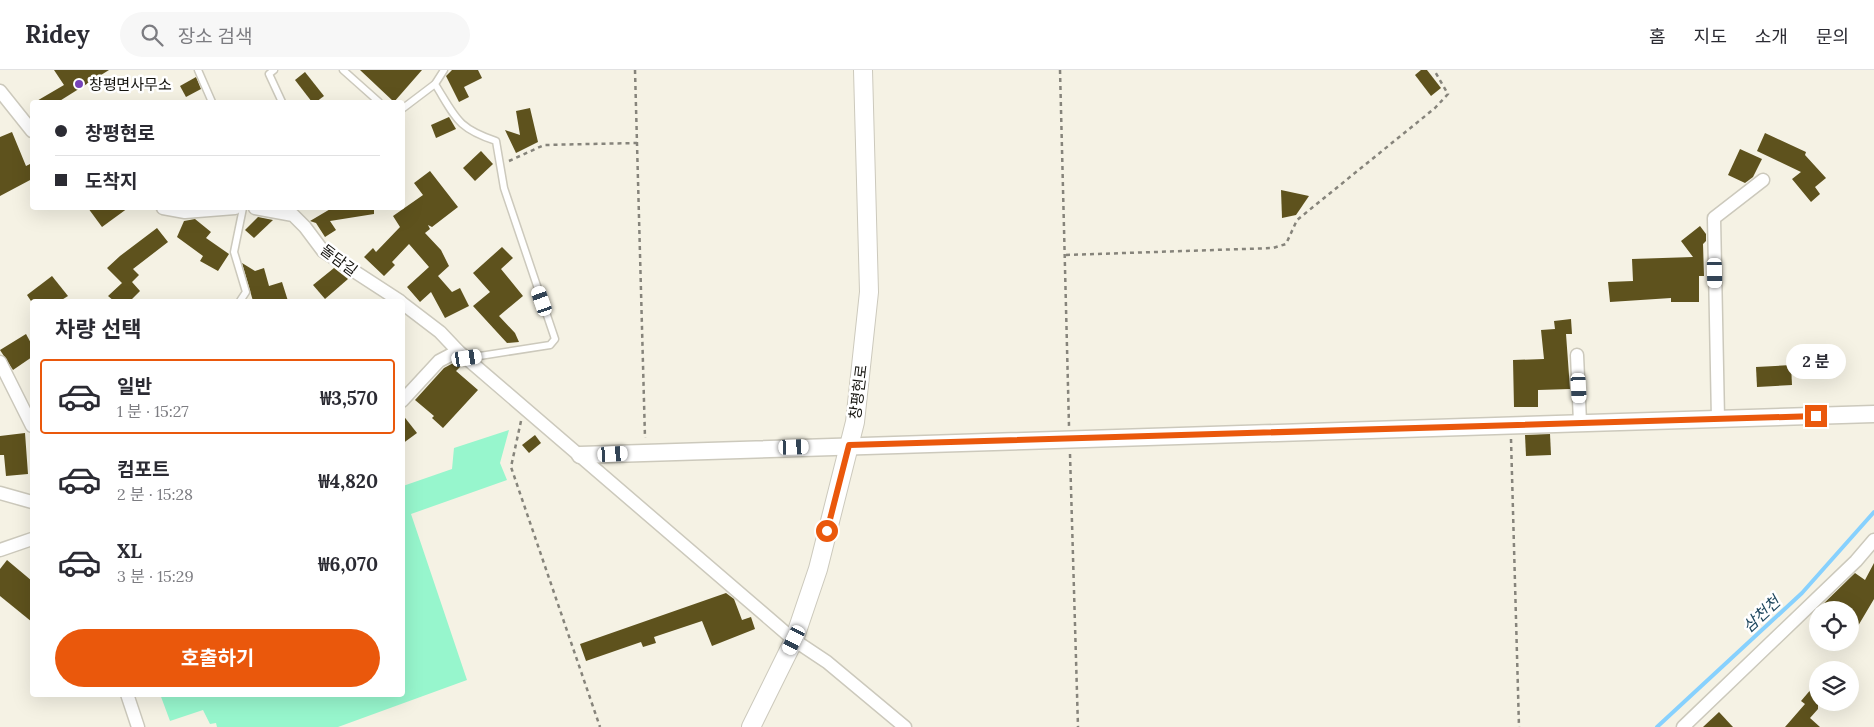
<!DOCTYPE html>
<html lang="ko">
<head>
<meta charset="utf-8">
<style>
	body { margin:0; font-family:Lora,"Noto Sans KR",serif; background:#f7f7f7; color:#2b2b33; height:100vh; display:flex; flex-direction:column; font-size:19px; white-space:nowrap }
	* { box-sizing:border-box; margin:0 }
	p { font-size:16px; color:#7c7c81 }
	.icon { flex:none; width:28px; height:28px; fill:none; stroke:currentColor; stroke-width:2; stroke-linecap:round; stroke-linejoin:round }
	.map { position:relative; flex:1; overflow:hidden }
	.drawer { position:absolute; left:30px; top:229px; width:375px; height:398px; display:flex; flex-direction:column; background:#fff; border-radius:5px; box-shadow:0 5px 20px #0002 }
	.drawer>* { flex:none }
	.top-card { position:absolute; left:30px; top:30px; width:375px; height:110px; border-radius:5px; box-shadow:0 5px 20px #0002; display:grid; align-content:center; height:110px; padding:0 25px; background:#fff }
	.buttons { position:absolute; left:1809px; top:531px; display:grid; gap:10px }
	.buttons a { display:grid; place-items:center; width:50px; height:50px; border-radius:50%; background:#fff; box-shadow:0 5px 20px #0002; font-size:25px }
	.end { position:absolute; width:22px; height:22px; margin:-11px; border:6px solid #ea580c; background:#fff; box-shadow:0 0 0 2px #fff }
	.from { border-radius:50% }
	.bubble { position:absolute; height:35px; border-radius:18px; background:#fff; box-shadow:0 5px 20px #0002; font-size:16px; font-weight:700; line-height:35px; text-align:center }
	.car { position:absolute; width:15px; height:30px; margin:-15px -8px; border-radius:6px; box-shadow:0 0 4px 1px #0007; background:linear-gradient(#fff 24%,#345 0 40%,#fff 0 76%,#345 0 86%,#fff 0) }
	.top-card b { display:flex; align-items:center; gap:18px; height:48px; font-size:19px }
	.top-card b+b { border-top:1px solid #e1e1e2 }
	.top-card i { width:12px; height:12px; background:#2b2b33 }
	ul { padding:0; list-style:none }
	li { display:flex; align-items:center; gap:15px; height:75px; margin:0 10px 8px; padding:0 15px; border:2px solid transparent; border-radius:5px }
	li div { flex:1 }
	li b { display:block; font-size:19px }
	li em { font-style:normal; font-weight:700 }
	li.selected { border-color:#ea580c }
	li>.icon { width:45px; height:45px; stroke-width:1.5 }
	h2 { padding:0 25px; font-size:22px; line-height:60px }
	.button { display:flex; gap:10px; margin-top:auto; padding:10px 25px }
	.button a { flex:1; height:58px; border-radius:30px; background:#ea580c; color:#fff; font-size:20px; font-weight:700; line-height:58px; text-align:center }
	header { display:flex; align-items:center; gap:30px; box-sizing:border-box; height:70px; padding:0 25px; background:#fff; border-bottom:1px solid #e1e1e2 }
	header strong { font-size:24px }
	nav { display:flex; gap:28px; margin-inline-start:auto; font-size:18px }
	.search { width:350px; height:45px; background:#f7f7f7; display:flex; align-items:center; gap:12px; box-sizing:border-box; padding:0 18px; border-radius:28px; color:#7c7c81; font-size:19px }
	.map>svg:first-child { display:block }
	.green { fill:#97f6cd }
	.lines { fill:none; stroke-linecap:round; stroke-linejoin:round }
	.stream { stroke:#87d1fe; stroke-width:4 }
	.building { fill:#5e521d }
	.service-casing { stroke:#ccc9bc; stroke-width:9 }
	.minor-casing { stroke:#ccc9bc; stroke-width:15 }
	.tertiary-casing { stroke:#ccc9bc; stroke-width:19 }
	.secondary-casing { stroke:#ccc9bc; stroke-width:20 }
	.path { stroke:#86847b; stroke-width:2.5; stroke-dasharray:4 4; stroke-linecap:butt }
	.service { stroke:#fff; stroke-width:6 }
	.minor { stroke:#fff; stroke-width:12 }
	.tertiary { stroke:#fff; stroke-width:16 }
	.secondary { stroke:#fff; stroke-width:18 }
	.route { stroke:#ea580c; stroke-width:6 }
	.poi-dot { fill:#7642b9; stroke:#fff; stroke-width:2 }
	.labels { text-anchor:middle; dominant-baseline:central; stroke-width:5; stroke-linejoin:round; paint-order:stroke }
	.poi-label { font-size:15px; fill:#14130e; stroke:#fff; text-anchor:start }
	.street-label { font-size:15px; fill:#14130e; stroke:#fff }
	.water-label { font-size:16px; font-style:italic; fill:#1e475e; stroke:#fff }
</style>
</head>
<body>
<header>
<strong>Ridey</strong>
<div class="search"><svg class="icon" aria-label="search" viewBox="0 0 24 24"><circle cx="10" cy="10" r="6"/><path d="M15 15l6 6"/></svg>장소 검색</div>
<nav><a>홈</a><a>지도</a><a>소개</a><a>문의</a></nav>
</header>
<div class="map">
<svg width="1874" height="657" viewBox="0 0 1874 657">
	<rect width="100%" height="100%" fill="#f5f2e4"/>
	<path class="green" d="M509 360 500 393 507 410 411 444 467 610 338 657H217L216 653 210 654 203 640 170 651 160 624H402L403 416 452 399 454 378Z"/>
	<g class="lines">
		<path class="stream" d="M1657 657 1802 523 1874 442"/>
	</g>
	<g class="building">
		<path d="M54 0H109L58 32H35L64 15Z"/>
		<path d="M360 0H422L394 32Z"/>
		<path d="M452 0H478L482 8 464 17 469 27 459 32 446 6Z"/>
		<path d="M1421 0H1427L1441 18 1431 26 1415 5Z"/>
		<path d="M305 2 324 26 316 32H312L295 10Z"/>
		<path d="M196 7 201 19 186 27 180 16Z"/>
		<path d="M530 38 538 72 516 83 505 60 520 65 516 41Z"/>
		<path d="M449 47 456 59 436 68 431 55Z"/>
		<path d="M12 62 26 96 32 93V109L0 126V67Z"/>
		<path d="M1765 63 1806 82 1805 85 1826 108 1815 117 1820 124 1811 132 1792 109 1801 102 1757 81Z"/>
		<path d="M1740 79 1762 89 1753 107 1745 113 1728 105Z"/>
		<path d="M481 81 493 94 475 111 463 98Z"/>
		<path d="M430 101 458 137 432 157 428 155 430 159 425 163 441 180 449 196 438 206 452 222 460 218 469 236 445 248 431 222 420 232 407 217 429 197 409 174 392 192 395 195 384 206 364 187 373 178 376 182 400 157 393 146 423 125 414 113Z"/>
		<path d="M1281 120 1309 126 1296 145 1282 148Z"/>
		<path d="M88 138H128L102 157Z"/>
		<path d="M332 138H374V144L330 151 336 160 325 167 316 153 310 151Z"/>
		<path d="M258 147 273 150 254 168 245 160Z"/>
		<path d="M195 149 211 162 206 168 229 184 218 201 200 191 203 186 177 167 184 151Z"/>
		<path d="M1700 156 1706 164V171L1703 174 1704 206H1699V232H1671V228L1610 232 1608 212 1633 211 1632 189 1693 187 1681 171Z"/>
		<path d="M157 158 168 172 133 199 139 205 132 212 140 221 130 231H114L108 226 122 213 107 198 120 186Z"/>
		<path d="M502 177 513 188 501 199 523 226 499 246 515 263 519 272 507 273 473 236 490 222 473 203Z"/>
		<path d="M242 193 255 201 264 198 269 216 282 212 288 231H253Z"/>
		<path d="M334 198 348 209 325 229 313 215Z"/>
		<path d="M52 206 68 226 60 231H31L27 225Z"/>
		<path d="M1571 249 1572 264H1566L1570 319 1538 320V337H1514L1513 290 1544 289 1541 260 1555 259 1554 251Z"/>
		<path d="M26 264 32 275V287L13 300 0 280Z"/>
		<path d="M457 291 462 295 456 301 478 320 443 358 432 348 434 346 415 330 444 298Z"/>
		<path d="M1791 295 1792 315 1757 317 1756 297Z"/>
		<path d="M402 344 417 363 402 374Z"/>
		<path d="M25 363 28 404 6 406 4 385H0V366Z"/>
		<path d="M1550 364 1551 385 1526 386 1525 365Z"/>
		<path d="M535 365 541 373 529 383 522 375Z"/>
		<path d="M7 490 32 511V552L0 526V499Z"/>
		<path d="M1874 493V529L1858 556 1850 552V540H1817L1855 503 1865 510Z"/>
		<path d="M726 523 734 529 742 550 751 547 755 559 712 576 702 551 654 567 656 573 643 577 641 572 586 591 580 574Z"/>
		<path d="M1818 611V639L1810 648 1820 657H1785L1805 634 1801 631Z"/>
		<path d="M1719 642 1733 657H1703Z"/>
	</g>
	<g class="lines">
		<g class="service-casing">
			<g id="service">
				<path d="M198 0 212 32"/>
				<path d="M274 0 269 4 282 32"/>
				<path d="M343 0 379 32"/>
				<path d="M444 0 435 14C456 48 457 58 496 71L504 118 555 269 550 275 467 288"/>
				<path d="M402 39 435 14"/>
				<path d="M240 231 246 222 234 182 243 138"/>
			</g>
		</g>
		<g class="minor-casing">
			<g id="minor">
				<path d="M0 21 32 61"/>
				<path d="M163 138 185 142 235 138"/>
				<path d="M255 138 293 145 305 157 323 181 400 231"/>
				<path d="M402 233 440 262 458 281 794 570 827 592 905 657"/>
				<path d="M1577 285 1580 352"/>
				<path d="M0 292 32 356"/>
				<path d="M402 331 439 291 458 281"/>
				<path d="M1718 349 1714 148 1763 110"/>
				<path d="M0 423 32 432"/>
				<path d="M0 480 32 469"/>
				<path d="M127 624 138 657"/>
				<path d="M1683 657 1856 491 1874 470"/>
			</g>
		</g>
		<g class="tertiary-casing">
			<path id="tertiary" d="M580 385 1874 344"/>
		</g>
		<g class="secondary-casing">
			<path id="secondary" d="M751 657 794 570 818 499 855 352 869 222 863 0"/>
		</g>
		<g class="path">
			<path d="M635 0 645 368"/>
			<path d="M1060 0 1069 356"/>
			<path d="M509 91 544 75 637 73"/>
			<path d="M1066 185 1273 178 1286 174 1297 150 1435 38 1448 24 1434 0"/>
			<path d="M521 351 511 397 600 657"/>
			<path d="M1511 369 1519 657"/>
			<path d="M1070 384 1078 657"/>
		</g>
		<use href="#service" class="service"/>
		<use href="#minor" class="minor"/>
		<use href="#tertiary" class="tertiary"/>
		<use href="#secondary" class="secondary"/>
	</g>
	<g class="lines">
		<path class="route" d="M827 461 849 375 1816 346"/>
	</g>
	<circle class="poi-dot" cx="79" cy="14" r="5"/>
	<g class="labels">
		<g class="poi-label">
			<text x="89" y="14">창평면사무소</text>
		</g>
		<g class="street-label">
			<text transform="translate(339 190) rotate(37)">돌담길</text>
			<text transform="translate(858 322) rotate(-83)">창평현로</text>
		</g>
		<g class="water-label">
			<text transform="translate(1761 544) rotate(-43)">삼천천</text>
		</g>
	</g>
</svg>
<div class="buttons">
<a><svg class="icon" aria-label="locate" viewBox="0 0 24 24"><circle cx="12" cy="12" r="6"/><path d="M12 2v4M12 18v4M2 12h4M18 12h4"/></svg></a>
<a><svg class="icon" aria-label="layers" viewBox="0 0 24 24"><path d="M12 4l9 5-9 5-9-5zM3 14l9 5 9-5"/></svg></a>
</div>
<i class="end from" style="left:827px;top:461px"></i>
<i class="end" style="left:1816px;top:346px"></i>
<div class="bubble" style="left:1786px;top:274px;width:60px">2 분</div>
<i class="car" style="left:1715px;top:203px;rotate:179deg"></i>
<i class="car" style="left:542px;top:231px;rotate:341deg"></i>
<i class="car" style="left:467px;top:288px;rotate:81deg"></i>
<i class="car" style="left:1579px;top:318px;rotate:177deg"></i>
<i class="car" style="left:794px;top:377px;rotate:88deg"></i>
<i class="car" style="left:613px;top:384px;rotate:87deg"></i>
<i class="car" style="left:794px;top:570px;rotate:206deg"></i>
<div class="top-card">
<b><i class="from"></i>창평현로</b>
<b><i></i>도착지</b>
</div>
<section class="drawer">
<h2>차량 선택</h2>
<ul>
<li class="selected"><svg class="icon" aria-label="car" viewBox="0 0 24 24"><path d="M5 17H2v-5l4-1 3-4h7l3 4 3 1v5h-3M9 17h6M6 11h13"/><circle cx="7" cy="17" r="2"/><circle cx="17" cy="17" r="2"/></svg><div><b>일반</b><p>1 분 · 15:27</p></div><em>₩3,570</em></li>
<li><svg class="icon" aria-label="car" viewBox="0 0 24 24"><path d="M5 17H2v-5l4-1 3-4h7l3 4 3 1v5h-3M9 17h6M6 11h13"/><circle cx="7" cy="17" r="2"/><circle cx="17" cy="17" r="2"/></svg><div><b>컴포트</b><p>2 분 · 15:28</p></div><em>₩4,820</em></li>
<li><svg class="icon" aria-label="car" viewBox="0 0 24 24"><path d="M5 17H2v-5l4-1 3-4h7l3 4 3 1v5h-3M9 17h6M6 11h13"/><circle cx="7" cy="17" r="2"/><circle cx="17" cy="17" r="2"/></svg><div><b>XL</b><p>3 분 · 15:29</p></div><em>₩6,070</em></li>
</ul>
<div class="button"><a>호출하기</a></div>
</section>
</div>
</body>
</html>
